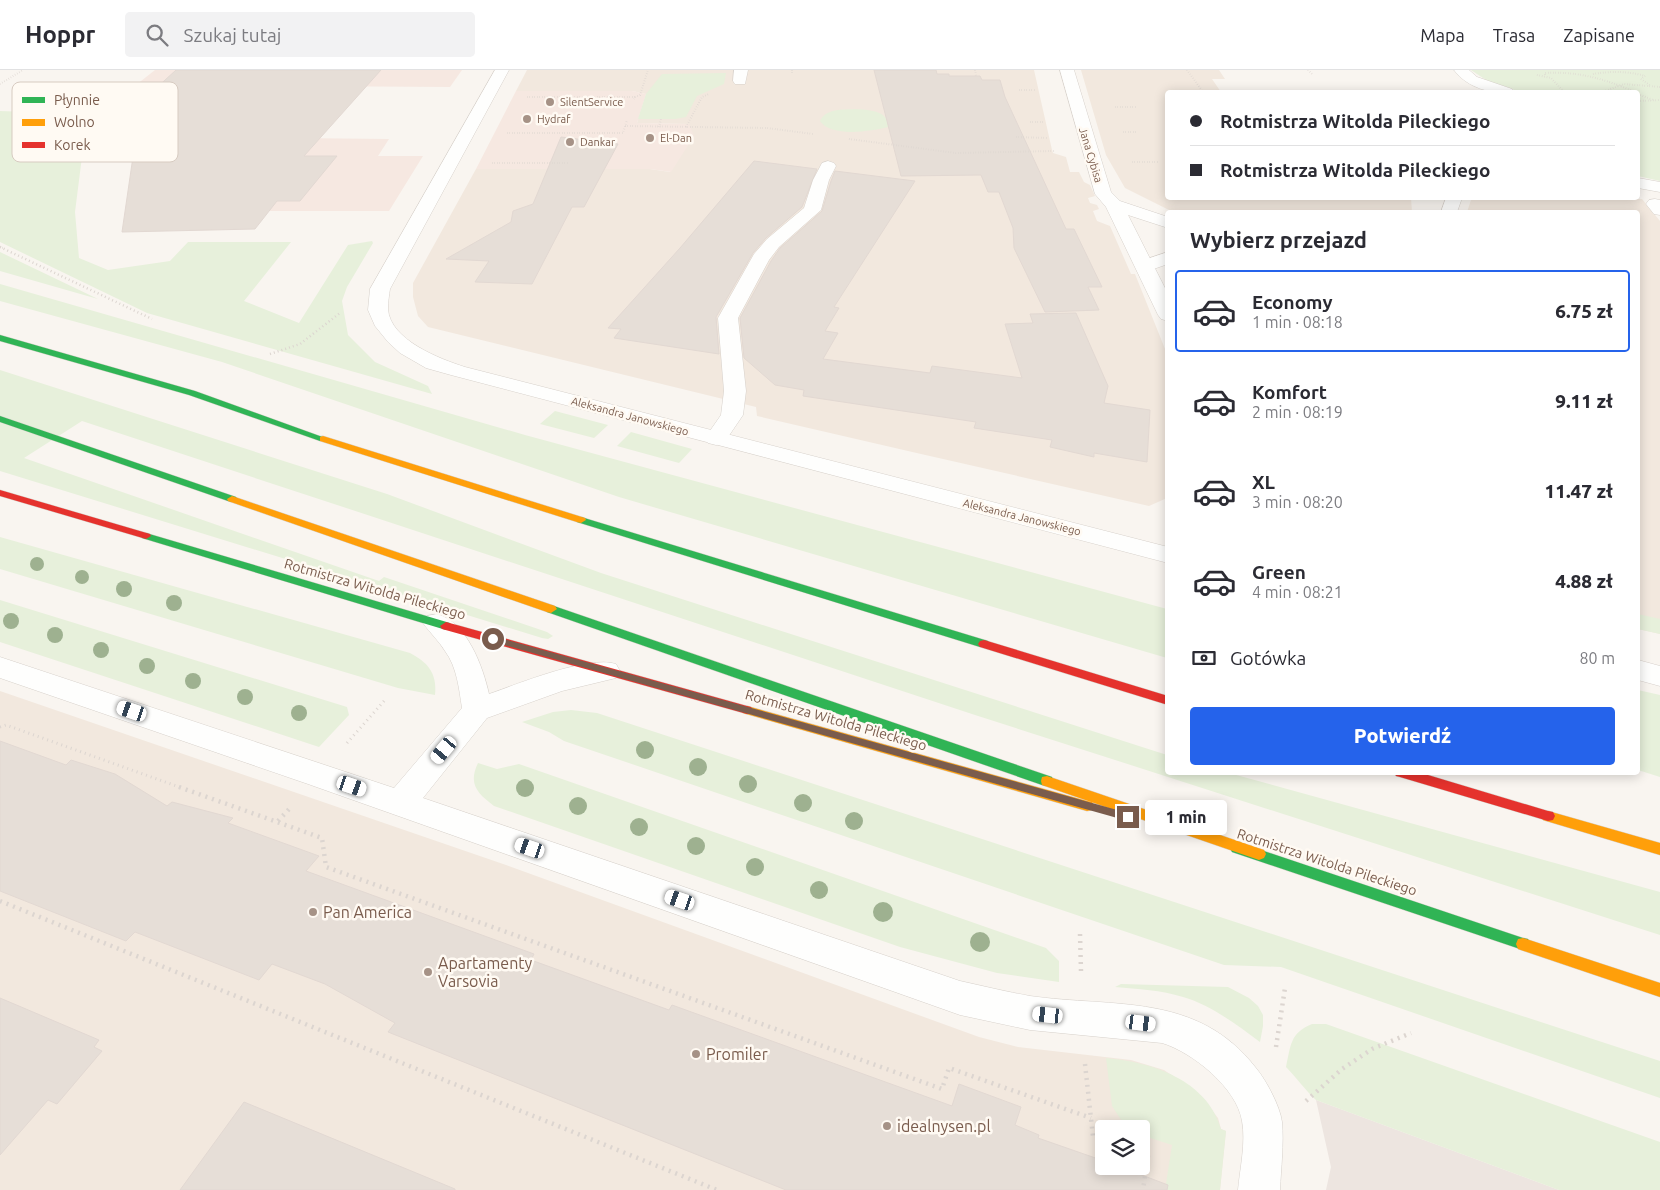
<!DOCTYPE html>
<html lang="pl">
<head>
<meta charset="utf-8">
<style>
	body { margin:0; font-family:Ubuntu,sans-serif; background:#f2f2f3; color:#2b2b33; height:100vh; display:flex; flex-direction:column; font-size:19px; white-space:nowrap }
	* { box-sizing:border-box; margin:0 }
	p { font-size:16px; color:#7c7c81 }
	.icon { flex:none; width:28px; height:28px; fill:none; stroke:currentColor; stroke-width:2; stroke-linecap:round; stroke-linejoin:round }
	.map { position:relative; flex:1; overflow:hidden }
	.details { position:absolute; left:1165px; top:140px; width:475px; height:565px; display:flex; flex-direction:column; background:#fff; border-radius:5px; box-shadow:0 2px 12px #0003 }
	.details>* { flex:none }
	.top-card { position:absolute; left:1165px; top:20px; width:475px; height:110px; border-radius:5px; box-shadow:0 2px 12px #0003; display:grid; align-content:center; height:110px; padding:0 25px; background:#fff }
	.buttons { position:absolute; left:1095px; top:1050px; display:grid; gap:10px }
	.buttons a { display:grid; place-items:center; width:55px; height:55px; border-radius:5px; background:#fff; box-shadow:0 2px 12px #0003; font-size:25px }
	.end { position:absolute; width:22px; height:22px; margin:-11px; border:6px solid #7a5c4d; background:#fff; box-shadow:0 0 0 2px #fff }
	.from { border-radius:50% }
	.bubble { position:absolute; height:35px; border-radius:5px; background:#fff; box-shadow:0 2px 12px #0003; font-size:16px; font-weight:800; line-height:35px; text-align:center }
	.car { position:absolute; width:15px; height:30px; margin:-15px -8px; border-radius:6px; box-shadow:0 0 4px 1px #0007; background:linear-gradient(#fff 24%,#345 0 40%,#fff 0 76%,#345 0 86%,#fff 0) }
	.top-card b { display:flex; align-items:center; gap:18px; height:48px; font-size:19px }
	.top-card b+b { border-top:1px solid #e1e1e2 }
	.top-card i { width:12px; height:12px; background:#2b2b33 }
	ul { padding:0; list-style:none }
	li { display:flex; align-items:center; gap:15px; height:82px; margin:0 10px 8px; padding:0 15px; border:2px solid transparent; border-radius:5px }
	li div { flex:1 }
	li b { display:block; font-size:19px }
	li em { font-style:normal; font-weight:800 }
	li.selected { border-color:#2563eb }
	li>.icon { width:45px; height:45px; stroke-width:1.5 }
	h2 { padding:0 25px; font-size:22px; line-height:60px }
	.pay { display:flex; align-items:center; gap:12px; height:55px; padding:0 25px; font-size:19px }
	.pay p { margin-inline-start:auto }
	.action { display:flex; gap:10px; margin-top:auto; padding:10px 25px }
	.action a { flex:1; height:58px; border-radius:5px; background:#2563eb; color:#fff; font-size:20px; font-weight:800; line-height:58px; text-align:center }
	header { display:flex; align-items:center; gap:30px; box-sizing:border-box; height:70px; padding:0 25px; background:#fff; border-bottom:1px solid #e1e1e2 }
	header strong { font-size:24px }
	nav { display:flex; gap:28px; margin-inline-start:auto; font-size:18px }
	.search { width:350px; height:45px; background:#f2f2f3; display:flex; align-items:center; gap:12px; box-sizing:border-box; padding:0 18px; border-radius:5px; color:#7c7c81; font-size:19px }
	.map>svg:first-child { display:block }
	.residential { fill:#f2e8de; fill-rule:evenodd }
	.commercial { fill:#f6e8e1 }
	.industrial { fill:#ede5e0 }
	.green { fill:#e7f0db }
	.building { fill:#e6ded7; stroke:#e2d8d2 }
	.lines { fill:none; stroke-linecap:round; stroke-linejoin:round }
	.lane-casing { stroke:#d7d1cb; stroke-width:1 }
	.street-casing { stroke:#d7d1cb; stroke-width:1 }
	.fast-casing { stroke:#d9d2cb; stroke-width:1 }
	.slow-casing { stroke:#d9d2cb; stroke-width:1 }
	.jam-casing { stroke:#d9d2cb; stroke-width:1 }
	.path-far3 { stroke:#dcd5d0; stroke-width:2; stroke-dasharray:0.5 2; stroke-linecap:butt }
	.path-far2 { stroke:#dcd5d0; stroke-width:2.5; stroke-dasharray:1 3; stroke-linecap:butt }
	.path-far1 { stroke:#dcd5d0; stroke-width:3; stroke-dasharray:1 4; stroke-linecap:butt }
	.path { stroke:#dcd5d0; stroke-width:4.5; stroke-dasharray:2 5; stroke-linecap:butt }
	.lane { fill:#fefefd; fill-rule:evenodd }
	.street { fill:#fefefd; fill-rule:evenodd }
	.fast { fill:#30b455; fill-rule:evenodd }
	.slow { fill:#ff9f0a; fill-rule:evenodd }
	.jam { fill:#e5322d; fill-rule:evenodd }
	.tree { fill:#9eb190 }
	.route { fill:#7a5c4d }
	.poi-dot { fill:#a69286; stroke:#fffaf3; stroke-width:2 }
	.labels { text-anchor:middle; dominant-baseline:central; stroke-width:5; stroke-linejoin:round; paint-order:stroke }
	.far-poi-label { font-size:11px; fill:#7a5c4d; stroke:#fffaf3; text-anchor:start }
	.far-street-label { font-size:11px; fill:#7a5c4d; stroke:#fffaf3 }
	.street-label { font-size:14px; fill:#7a5c4d; stroke:#fffaf3 }
	.near-poi-label { font-size:16px; fill:#7a5c4d; stroke:#fffaf3; text-anchor:start }
	.key { fill:#fffaf3; stroke:#d7cbc1; stroke-width:1 }
	.key-label { font-size:14px; fill:#7a5c4d }
</style>
</head>
<body>
<header>
<strong>Hoppr</strong>
<div class="search"><svg class="icon" aria-label="search" viewBox="0 0 24 24"><circle cx="10" cy="10" r="6"/><path d="M15 15l6 6"/></svg>Szukaj tutaj</div>
<nav><a>Mapa</a><a>Trasa</a><a>Zapisane</a></nav>
</header>
<div class="map">
<svg width="1660" height="1120" viewBox="0 0 1660 1120">
	<rect width="100%" height="100%" fill="#f9f5f0"/>
	<g class="residential">
		<path d="M527 0H1034L1052 80 1053 83 1066 87 1070 102H1079L1084 112 1090 115 1095 126 1088 128 1090 133 1097 135 1099 139 1093 141 1097 151 1110 156 1131 204H1135L1167 284V428L1149 436 921 384 757 346 756 337 428 257 418 246 413 227V213L476 99H650L670 102 689 54 637 53 646 24 632 21H516Z"/>
		<path d="M1081 0H1219L1225 9H1212L1221 22H1168V128H1411L1412 142H1173L1125 118 1106 85Z"/>
		<path d="M1483 128 1642 129 1660 151V564L1638 559V142H1467L1471 130Z"/>
		<path d="M0 621 506 795 979 967 1018 977 1131 990 1164 1000 1198 1023 1218 1048 1221 1059 1226 1061 1220 1120H0ZM1104 1059H1141V1096H1104Z"/>
	</g>
	<g class="commercial">
		<path d="M155 0H462L450 17 136 15Z"/>
		<path d="M516 21H632L646 24 637 53 689 54 694 66 671 102 650 99H476Z"/>
		<path d="M294 68 389 69 378 86H423L389 141H227Z"/>
	</g>
	<path class="industrial" d="M1316 1030 1559 1120H1326L1331 1097Z"/>
	<g class="green">
		<path d="M1471 0H1660V111L1638 106V22H1520L1486 10Z"/>
		<path d="M726 3 724 14 697 26 686 47 675 49H638L646 24 662 4Z"/>
		<path d="M855 39C868 40 889 40 888 57 872 61 831 68 820 51 826 38 843 40 855 39Z"/>
		<path d="M0 41 86 44 76 54 86 55 75 142 79 188 108 200 170 191 188 172H291L244 231 299 253 348 175 372 171 373 173 347 217 342 231 348 265 375 292 428 316 432 324 147 243 0 172Z"/>
		<path d="M0 182 98 229 0 201Z"/>
		<path d="M0 214 525 365 1167 539V588L619 427 222 292 0 231Z"/>
		<path d="M0 300 387 424 601 503 1167 685 1168 702 1229 703 1660 822V865L975 645 82 351 24 388 379 511 384 507 547 562 553 566 548 569 542 568 0 401Z"/>
		<path d="M555 341 608 355 594 368 540 354Z"/>
		<path d="M631 362 692 379 679 393 617 376Z"/>
		<path d="M0 467 410 583C429 593 437 604 435 625L398 618 0 499Z"/>
		<path d="M0 530 347 637 349 645 319 677 0 572Z"/>
		<path d="M1638 544 1660 549V564L1638 559Z"/>
		<path d="M1638 620 1660 625V707L1638 700Z"/>
		<path d="M571 640 597 643 1660 991V1028L1281 897 1224 895 564 671 549 662 522 652 553 642Z"/>
		<path d="M478 693 497 699 519 694 1046 878 1059 891V912L997 903 900 877 494 736C477 723 468 714 478 693Z"/>
		<path d="M1121 914 1228 917 1249 928 1258 936 1263 945V956L1260 972C1237 955 1211 935 1183 927 1161 920 1138 919 1115 917Z"/>
		<path d="M1312 954H1326L1660 1072V1120H1559L1316 1030C1305 1020 1297 1008 1286 997 1291 975 1290 963 1312 954Z"/>
		<path d="M1106 988C1152 992 1207 1010 1221 1059L1226 1061 1220 1120H1165L1172 1075 1141 1065V1059H1127L1112 1036Z"/>
	</g>
	<g class="building">
		<path d="M176 0H381L304 86H337L300 131H277L255 159 122 162 141 32Z"/>
		<path d="M874 0H936L937 4H949V6H980L982 10H1000L1005 27 1066 159H1074L1102 217H1088L1099 240 1045 242 1014 178 1013 158 999 122H988L981 105 901 106Z"/>
		<path d="M561 67 618 74 584 137H572L532 214 475 212 489 191 446 189 511 152 513 141 533 134Z"/>
		<path d="M754 91 817 99 802 137 766 168 753 183 716 247 719 284 614 268 621 259 608 258 680 178Z"/>
		<path d="M835 101 915 111 834 237 839 238 825 261 838 263 823 289 930 303 932 296 1022 308 1005 254 1033 253 1030 244 1076 243 1108 316 1104 333 1150 340 1147 392 1094 383V387L1050 377 1052 370 974 358 976 352 803 326 804 320 775 315 744 288 740 248 771 191 780 178 822 141 831 111Z"/>
		<path d="M0 671 66 695 71 690 115 704 167 736 172 732 233 748 228 753 319 786 306 801 534 884 531 890 669 940 672 935 952 1036 959 1014 1021 1037 1015 1055 1039 1065 1038 1068 1104 1091V1096H1118L1168 1115 1167 1120H786L388 962 395 953 325 914 272 894 259 910 135 862 126 871 0 821Z"/>
		<path d="M0 928 99 970 94 977 102 981 57 1034 48 1030 0 1085Z"/>
		<path d="M244 1032 455 1119V1120H180Z"/>
	</g>
	<g class="lines">
		<g class="lane-casing">
			<g id="lane">
				<path d="M1454 0H1469L1477 7 1512 19 1514 22C1493 25 1467 18 1454 0Z"/>
				<path d="M828 91 834 93 836 96 829 110 821 140 779 177 769 190 738 248 746 321 743 345 724 373 716 375 708 373 705 368 721 345 724 321 718 248 754 184 767 169 804 138 813 110 822 93Z"/>
				<path d="M1638 108 1660 112V122L1638 118Z"/>
				<path d="M1168 182V194L1145 202 1138 200 1136 196 1138 192Z"/>
				<path d="M437 544C467 552 483 597 489 624 518 614 588 585 616 594L620 601 616 608 562 621 487 648 423 728 960 911C983 916 1007 922 1030 926 1115 938 1197 922 1256 998 1266 1010 1280 1036 1282 1052 1284 1074 1281 1098 1280 1120H1238C1240 1098 1246 1073 1242 1051 1237 1018 1192 982 1162 973L1030 960 960 945 308 714 0 608V587L394 718 462 638C459 619 457 597 445 581 439 571 430 563 423 553L427 546Z"/>
			</g>
		</g>
		<g class="street-casing">
			<g id="street">
				<path d="M495 0H509L390 219C389 225 388 232 388 239 390 270 440 289 465 297L1168 477V493L451 305 426 298 400 283 388 272 375 256 368 240 370 219Z"/>
				<path d="M734 0H748L745 14H735L733 11Z"/>
				<path d="M1060 0H1074L1111 122 1120 131 1168 147V158L1128 145 1168 224V251L1161 249 1158 245 1106 137 1095 124Z"/>
				<path d="M1446 128H1462L1457 142H1441Z"/>
				<path d="M1655 129 1660 130V145L1654 144 1646 134 1649 130Z"/>
				<path d="M1638 590 1660 596V616L1638 610Z"/>
			</g>
		</g>
		<g class="fast-casing">
			<g id="fast">
				<path d="M0 265 195 321 328 369 326 371H320L189 325 0 271Z"/>
				<path d="M0 346 236 427 237 429 232 432 228 431 0 352Z"/>
				<path d="M581 447 988 571 990 574 988 577H980L577 452 576 450Z"/>
				<path d="M146 463 450 553 452 556 446 560 142 468 141 466 142 464Z"/>
				<path d="M551 535 1052 707 1053 711 1052 715 1047 716 1042 715 547 542 545 539Z"/>
				<path d="M1237 772 1523 868 1528 869 1530 874 1528 879 1523 880 1232 782 1230 778 1232 774Z"/>
			</g>
		</g>
		<g class="slow-casing">
			<g id="slow">
				<path d="M323 366 585 448 586 450 581 453 577 452 320 371V367Z"/>
				<path d="M232 426 555 536 557 539 551 543 547 542 228 431 227 429Z"/>
				<path d="M747 636 1087 731 1092 732 1094 736 1092 740 1087 741 743 643 741 640 743 637Z"/>
				<path d="M1047 706 1264 780 1266 784 1264 788 1259 790 1042 715 1041 711 1042 707Z"/>
				<path d="M1548 741 1660 773V785L1543 750 1541 746 1543 742Z"/>
				<path d="M1523 868 1660 913V927L1518 879 1516 874 1518 869Z"/>
			</g>
		</g>
		<g class="jam-casing">
			<g id="jam">
				<path d="M0 420 150 464 151 466 146 469 0 426Z"/>
				<path d="M446 552 747 636 751 637 753 640 751 643 747 644 442 559 440 556Z"/>
				<path d="M984 570 1168 626V635L980 577 978 574 980 571Z"/>
				<path d="M1394 702H1418L1548 741 1553 742 1555 746 1553 750 1548 751 1400 707 1396 706Z"/>
			</g>
		</g>
		<g class="path-far3">
			<path d="M792 0V4"/>
			<path d="M975 0 976 6"/>
			<path d="M1187 0 1203 22"/>
			<path d="M1308 0 1312 4"/>
			<path d="M1593 4C1611 1 1628 1 1645 6L1641 9 1651 16"/>
			<path d="M1537 5 1551 8 1564 22"/>
			<path d="M1545 5V3C1578 1 1605 9 1635 22"/>
			<path d="M0 14 23 0"/>
			<path d="M1019 20H1036"/>
			<path d="M1609 22 1605 21 1624 14 1660 17"/>
			<path d="M1638 24 1653 30"/>
			<path d="M527 27H635L634 29"/>
			<path d="M635 27 640 25 648 0"/>
			<path d="M1638 31 1660 30"/>
			<path d="M1115 37H1136"/>
			<path d="M1030 52H1044"/>
			<path d="M625 56 767 58 813 64"/>
			<path d="M659 57 661 49"/>
			<path d="M686 57 702 27 709 24"/>
			<path d="M1123 62H1137"/>
			<path d="M507 63H623L627 50"/>
			<path d="M1016 67 1048 68"/>
			<path d="M849 69 956 83 1054 81"/>
			<path d="M1132 92H1159"/>
			<path d="M492 93H568"/>
			<path d="M0 177 3 178"/>
		</g>
		<g class="path-far2">
			<path d="M0 177 152 249"/>
			<path d="M270 284 300 274 340 243"/>
		</g>
		<g class="path-far1">
			<path d="M0 657 6 655 182 718"/>
			<path d="M347 673 385 630"/>
		</g>
		<g class="path">
			<path d="M179 717 322 768 326 797 942 1019 949 998 1091 1048"/>
			<path d="M278 751 291 737"/>
			<path d="M0 831 717 1120"/>
			<path d="M1080 864 1081 901"/>
			<path d="M1276 977 1285 918"/>
			<path d="M1085 994 1093 1067 1104 1071"/>
			<path d="M1306 1031 1342 999 1372 979 1411 963"/>
			<path d="M1141 1084 1148 1086 1143 1120"/>
		</g>
		<use href="#lane" class="lane"/>
		<use href="#street" class="street"/>
		<use href="#fast" class="fast"/>
		<use href="#slow" class="slow"/>
		<use href="#jam" class="jam"/>
	</g>
	<g class="tree">
		<circle cx="37" cy="494" r="7"/>
		<circle cx="82" cy="507" r="7"/>
		<circle cx="124" cy="519" r="8"/>
		<circle cx="174" cy="533" r="8"/>
		<circle cx="11" cy="551" r="8"/>
		<circle cx="55" cy="565" r="8"/>
		<circle cx="101" cy="580" r="8"/>
		<circle cx="147" cy="596" r="8"/>
		<circle cx="193" cy="611" r="8"/>
		<circle cx="245" cy="627" r="8"/>
		<circle cx="299" cy="643" r="8"/>
		<circle cx="645" cy="680" r="9"/>
		<circle cx="698" cy="697" r="9"/>
		<circle cx="748" cy="714" r="9"/>
		<circle cx="525" cy="718" r="9"/>
		<circle cx="803" cy="733" r="9"/>
		<circle cx="578" cy="736" r="9"/>
		<circle cx="854" cy="751" r="9"/>
		<circle cx="639" cy="757" r="9"/>
		<circle cx="696" cy="776" r="9"/>
		<circle cx="755" cy="797" r="9"/>
		<circle cx="819" cy="820" r="9"/>
		<circle cx="883" cy="842" r="10"/>
		<circle cx="980" cy="872" r="10"/>
	</g>
	<path class="route" d="M493 566 1128 743 1132 747 1128 751 490 571V567Z"/>
	<g class="poi-dot">
		<circle cx="550" cy="32" r="5"/>
		<circle cx="527" cy="49" r="5"/>
		<circle cx="650" cy="68" r="5"/>
		<circle cx="570" cy="72" r="5"/>
		<circle cx="313" cy="842" r="5"/>
		<circle cx="428" cy="902" r="5"/>
		<circle cx="696" cy="984" r="5"/>
		<circle cx="887" cy="1056" r="5"/>
	</g>
	<g class="labels">
		<g class="far-poi-label">
			<text x="560" y="32">SilentService</text>
			<text x="537" y="49">Hydraf</text>
			<text x="660" y="68">El-Dan</text>
			<text x="580" y="72">Dankar</text>
		</g>
		<g class="far-street-label">
			<text transform="translate(1091 85) rotate(73)">Jana Cybisa</text>
			<text transform="translate(630 346) rotate(15)">Aleksandra Janowskiego</text>
			<text transform="translate(1022 447) rotate(14)">Aleksandra Janowskiego</text>
		</g>
		<g class="street-label">
			<text transform="translate(375 519) rotate(16)">Rotmistrza Witolda Pileckiego</text>
			<text transform="translate(836 650) rotate(16)">Rotmistrza Witolda Pileckiego</text>
			<text transform="translate(1327 792) rotate(18)">Rotmistrza Witolda Pileckiego</text>
		</g>
		<g class="near-poi-label">
			<text x="323" y="842">Pan America</text>
			<text x="438" y="893">Apartamenty<tspan x="438" dy="18">Varsovia</tspan></text>
			<text x="706" y="984">Promiler</text>
			<text x="897" y="1056">idealnysen.pl</text>
		</g>
	</g>
	<rect x="12" y="12" width="166" height="80" rx="8" class="key"/>
	<rect x="22" y="27" width="23" height="6" fill="#30b455"/>
	<rect x="22" y="49" width="23" height="7" fill="#ff9f0a"/>
	<rect x="22" y="72" width="23" height="6" fill="#e5322d"/>
	<g class="key-label">
		<text x="54" y="35">Płynnie</text>
		<text x="54" y="57">Wolno</text>
		<text x="54" y="80">Korek</text>
	</g>
</svg>
<div class="buttons">
<a><svg class="icon" aria-label="layers" viewBox="0 0 24 24"><path d="M12 4l9 5-9 5-9-5zM3 14l9 5 9-5"/></svg></a>
</div>
<i class="end from" style="left:493px;top:569px"></i>
<i class="end" style="left:1128px;top:747px"></i>
<div class="bubble" style="left:1145px;top:730px;width:82px">1 min</div>
<i class="car" style="left:132px;top:641px;rotate:289deg"></i>
<i class="car" style="left:444px;top:680px;rotate:220deg"></i>
<i class="car" style="left:352px;top:716px;rotate:109deg"></i>
<i class="car" style="left:530px;top:778px;rotate:289deg"></i>
<i class="car" style="left:680px;top:830px;rotate:289deg"></i>
<i class="car" style="left:1048px;top:945px;rotate:276deg"></i>
<i class="car" style="left:1141px;top:953px;rotate:97deg"></i>
<div class="top-card">
<b><i class="from"></i>Rotmistrza Witolda Pileckiego</b>
<b><i></i>Rotmistrza Witolda Pileckiego</b>
</div>
<section class="details">
<h2>Wybierz przejazd</h2>
<ul>
<li class="selected"><svg class="icon" aria-label="car" viewBox="0 0 24 24"><path d="M5 17H2v-5l4-1 3-4h7l3 4 3 1v5h-3M9 17h6M6 11h13"/><circle cx="7" cy="17" r="2"/><circle cx="17" cy="17" r="2"/></svg><div><b>Economy</b><p>1 min · 08:18</p></div><em>6.75 zł</em></li>
<li><svg class="icon" aria-label="car" viewBox="0 0 24 24"><path d="M5 17H2v-5l4-1 3-4h7l3 4 3 1v5h-3M9 17h6M6 11h13"/><circle cx="7" cy="17" r="2"/><circle cx="17" cy="17" r="2"/></svg><div><b>Komfort</b><p>2 min · 08:19</p></div><em>9.11 zł</em></li>
<li><svg class="icon" aria-label="car" viewBox="0 0 24 24"><path d="M5 17H2v-5l4-1 3-4h7l3 4 3 1v5h-3M9 17h6M6 11h13"/><circle cx="7" cy="17" r="2"/><circle cx="17" cy="17" r="2"/></svg><div><b>XL</b><p>3 min · 08:20</p></div><em>11.47 zł</em></li>
<li><svg class="icon" aria-label="car" viewBox="0 0 24 24"><path d="M5 17H2v-5l4-1 3-4h7l3 4 3 1v5h-3M9 17h6M6 11h13"/><circle cx="7" cy="17" r="2"/><circle cx="17" cy="17" r="2"/></svg><div><b>Green</b><p>4 min · 08:21</p></div><em>4.88 zł</em></li>
</ul>
<div class="pay"><svg class="icon" aria-label="cash" viewBox="0 0 24 24"><path d="M3 7h18v10H3z"/><circle cx="12" cy="12" r="2"/></svg>Gotówka<p>80 m</p></div>
<div class="action"><a>Potwierdź</a></div>
</section>
</div>
</body>
</html>
